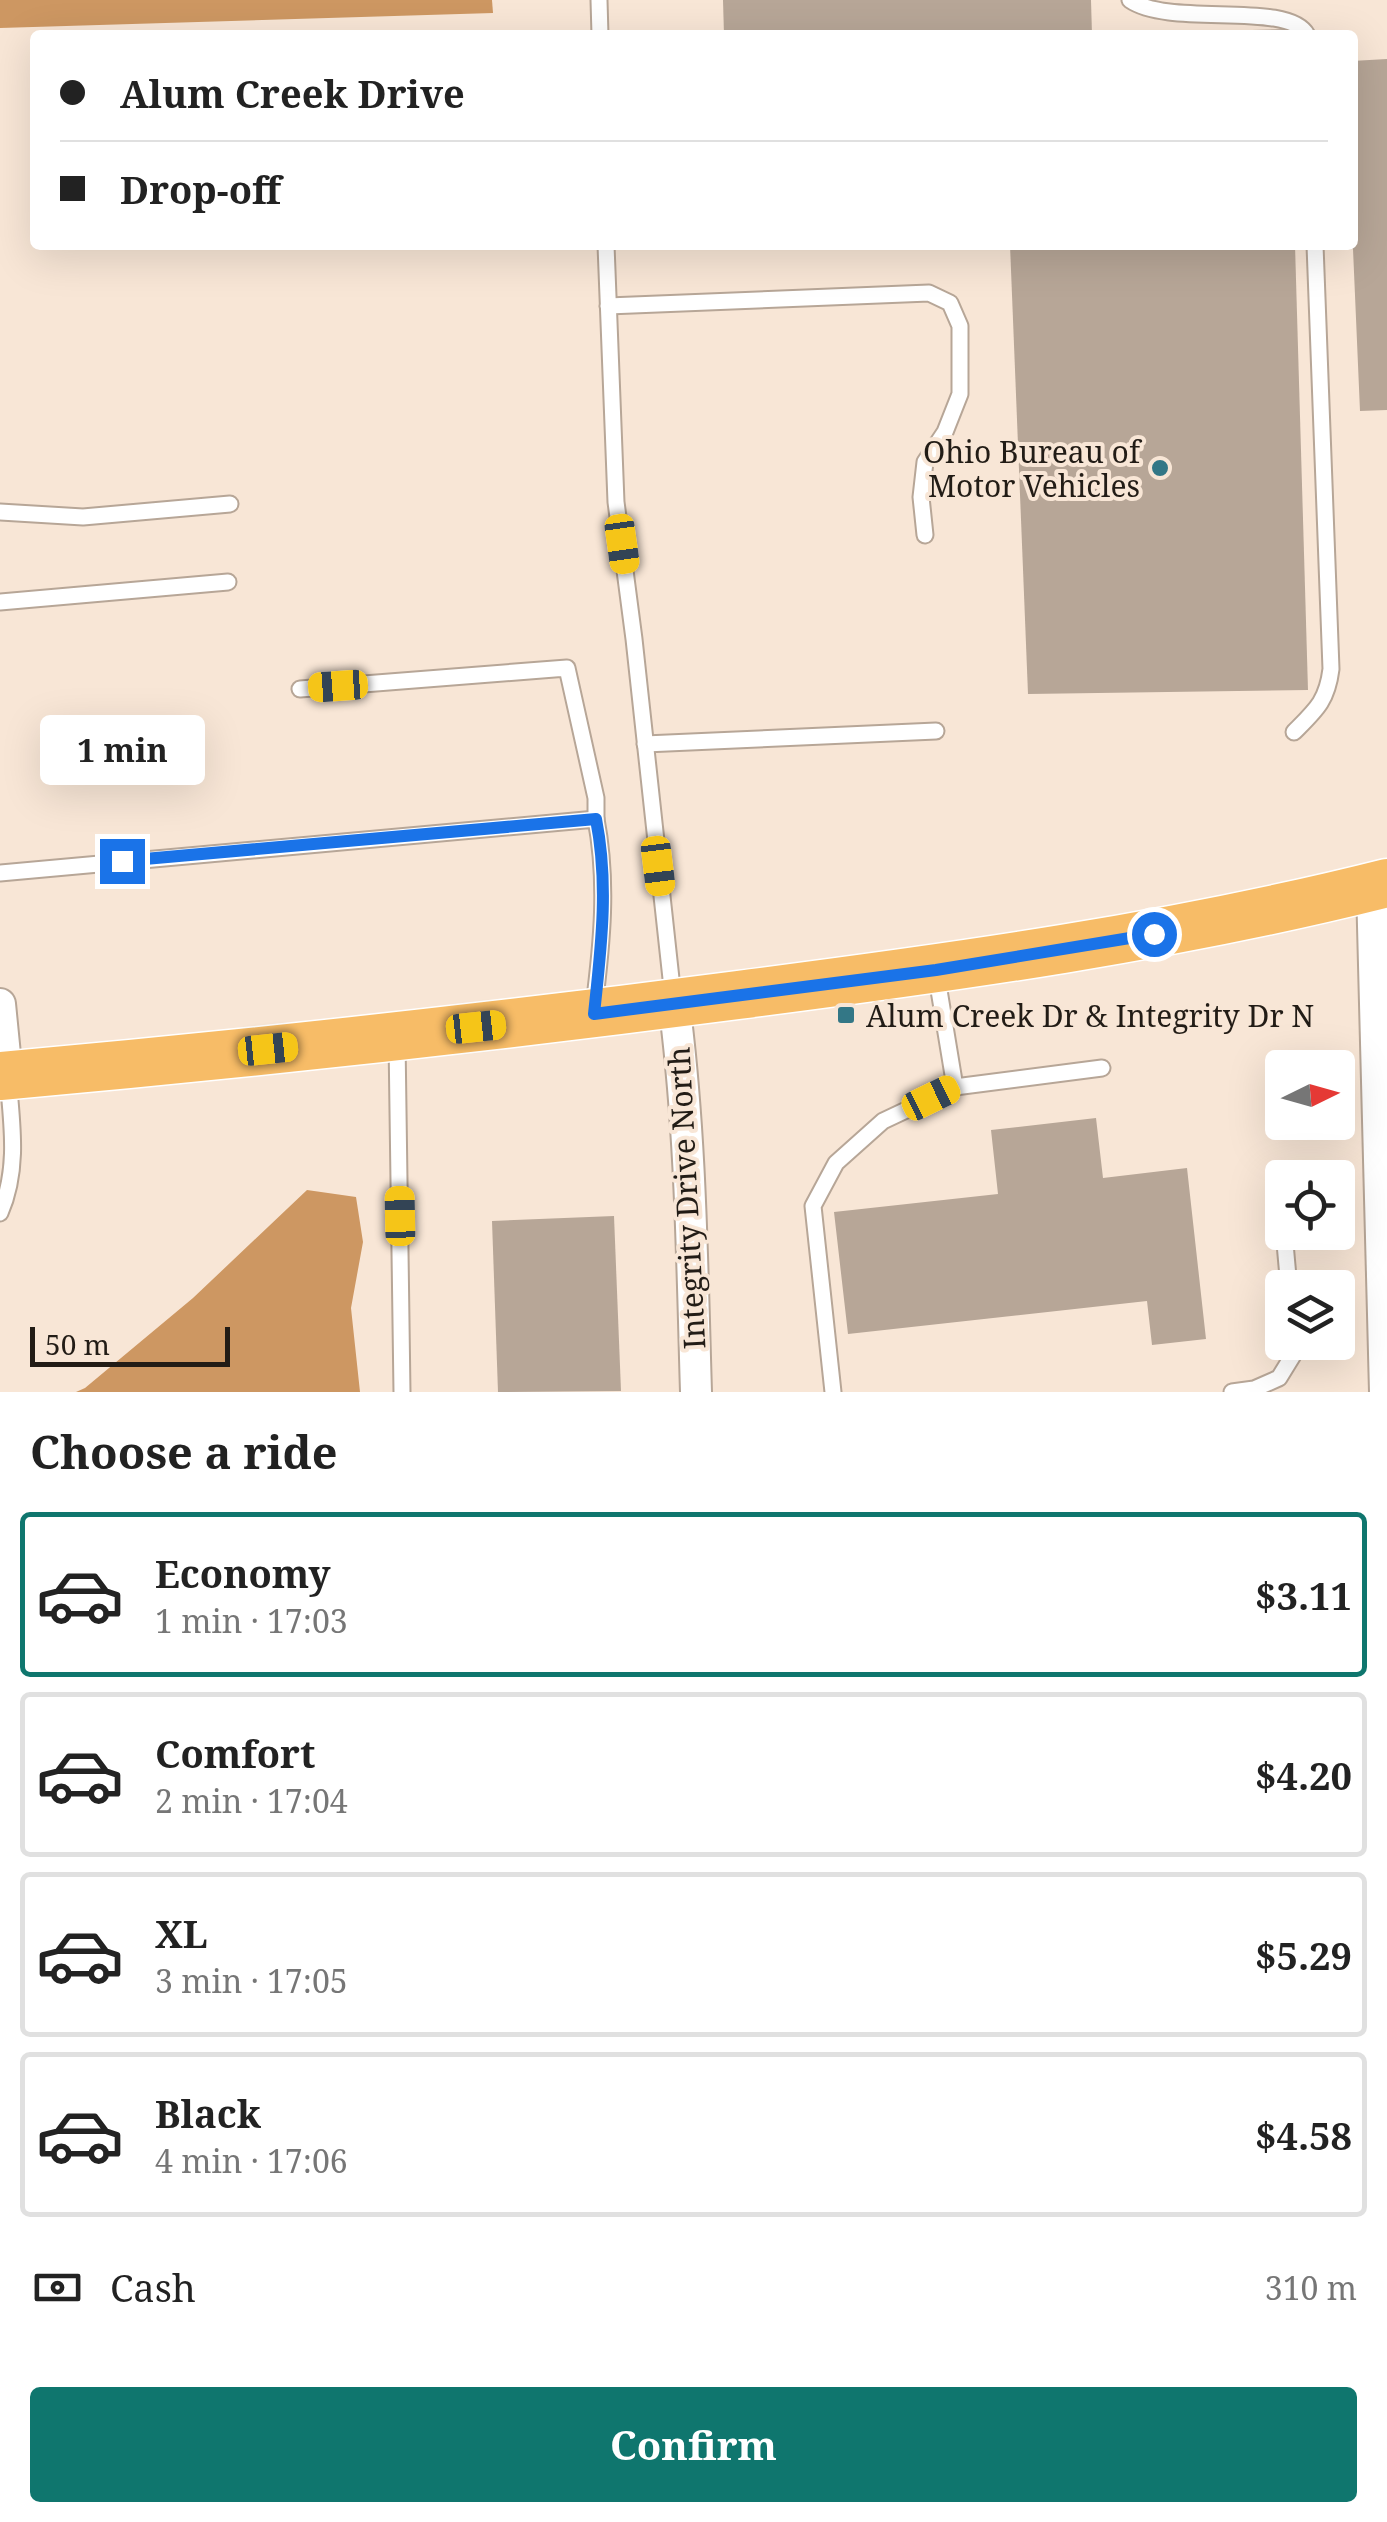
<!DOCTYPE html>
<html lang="en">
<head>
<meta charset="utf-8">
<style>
	body { margin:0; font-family:"Noto Serif",serif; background:#f2f2f2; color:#222; height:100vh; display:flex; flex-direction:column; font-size:38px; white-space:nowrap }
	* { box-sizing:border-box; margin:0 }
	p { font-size:32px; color:#767676 }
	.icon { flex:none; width:55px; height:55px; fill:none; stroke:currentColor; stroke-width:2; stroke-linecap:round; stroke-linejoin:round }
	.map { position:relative; height:1392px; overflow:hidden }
	.details { display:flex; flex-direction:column; background:#fff; flex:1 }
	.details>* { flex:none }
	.hud { position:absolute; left:30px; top:30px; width:1328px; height:220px; border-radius:10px; box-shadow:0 10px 40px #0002; display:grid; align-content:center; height:220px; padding:0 30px; background:#fff }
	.needle { width:65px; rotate:85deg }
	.buttons { position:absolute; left:1265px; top:1050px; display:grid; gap:20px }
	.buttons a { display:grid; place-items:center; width:90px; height:90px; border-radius:10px; background:#fff; box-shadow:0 10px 40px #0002; font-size:50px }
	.scale { position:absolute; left:30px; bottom:25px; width:200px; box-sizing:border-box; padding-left:10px; border:5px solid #221c16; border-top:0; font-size:28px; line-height:35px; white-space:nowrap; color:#221c16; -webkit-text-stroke:8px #f8e6d6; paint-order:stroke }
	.end { position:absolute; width:45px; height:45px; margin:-22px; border:12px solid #1a73e8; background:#fff; box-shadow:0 0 0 5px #fff }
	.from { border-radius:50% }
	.bubble { position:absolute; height:70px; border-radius:10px; background:#fff; box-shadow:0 10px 40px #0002; font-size:32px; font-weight:700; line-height:70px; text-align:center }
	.car { position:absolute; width:30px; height:60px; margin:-30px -15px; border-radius:12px; box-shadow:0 0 8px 2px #0007; background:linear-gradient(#f5c518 24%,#345 0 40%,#f5c518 0 76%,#345 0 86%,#f5c518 0) }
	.hud b { display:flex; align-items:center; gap:35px; height:95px; font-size:38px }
	.hud b+b { border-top:2px solid #e0e0e0 }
	.hud i { width:25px; height:25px; background:#222 }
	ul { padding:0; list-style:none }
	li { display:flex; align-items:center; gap:30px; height:165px; margin:0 20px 15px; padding:0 10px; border:5px solid #e0e0e0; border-radius:10px }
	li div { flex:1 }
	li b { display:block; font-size:38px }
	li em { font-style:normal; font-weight:700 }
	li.current { border-color:#0f766e }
	li>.icon { width:90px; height:90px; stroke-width:1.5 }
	h2 { padding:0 30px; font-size:45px; line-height:120px }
	.pay { display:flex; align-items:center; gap:25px; height:110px; padding:0 30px; font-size:38px }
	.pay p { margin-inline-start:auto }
	.action { display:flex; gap:20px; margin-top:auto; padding:20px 30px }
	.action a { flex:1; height:115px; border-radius:10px; background:#0f766e; color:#fff; font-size:40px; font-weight:700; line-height:115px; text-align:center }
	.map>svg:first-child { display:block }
	.forest { fill:#cd9762 }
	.building { fill:#b7a697 }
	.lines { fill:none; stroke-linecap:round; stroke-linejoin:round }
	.lane-casing { stroke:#b7a697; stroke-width:19 }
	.street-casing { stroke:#b7a697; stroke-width:34 }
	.primary-casing { stroke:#fff; stroke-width:51 }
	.lane { stroke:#fff; stroke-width:15 }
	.street { stroke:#fff; stroke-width:30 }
	.primary { stroke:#f7bc67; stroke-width:48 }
	.route { stroke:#1a73e8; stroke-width:12 }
	.poi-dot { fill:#337786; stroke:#f8e6d6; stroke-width:4 }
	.labels { text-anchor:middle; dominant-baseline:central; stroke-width:8; stroke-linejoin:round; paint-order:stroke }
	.poi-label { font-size:30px; fill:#221c16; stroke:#f8e6d6; text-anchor:end }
	.street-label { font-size:30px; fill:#221c16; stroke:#f8e6d6 }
</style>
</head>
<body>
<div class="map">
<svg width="1387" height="1392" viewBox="0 0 1387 1392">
	<rect width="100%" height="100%" fill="#f8e6d6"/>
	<g class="forest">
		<path d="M0 0H492L493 13 0 28Z"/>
		<path d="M307 1190 356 1197 363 1242 351 1308 360 1392H76L85 1388 193 1298Z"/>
	</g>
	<g class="building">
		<path d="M723 0H1091L1092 35H724Z"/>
		<path d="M1288 29V35H1171V32Z"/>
		<path d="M1387 59V410L1360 411 1353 249 1322 250V245H1352V61Z"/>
		<path d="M1010 245H1295L1308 690 1028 694Z"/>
		<path d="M1096 1118 1103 1178 1187 1168 1206 1339 1152 1345 1147 1301 848 1334 834 1212 998 1194 991 1130Z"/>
		<path d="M614 1216 621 1391 498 1392 492 1221Z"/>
	</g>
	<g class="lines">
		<g class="lane-casing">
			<g id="lane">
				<path d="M599 0 600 35"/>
				<path d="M1130 0C1171 28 1288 0 1307 35"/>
				<path d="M606 245 616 502 634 639 673 997"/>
				<path d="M608 306 929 293 950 303 960 326V394L945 432 925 462 921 497 925 535"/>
				<path d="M0 512 83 517 230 504"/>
				<path d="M0 602 228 582"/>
				<path d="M300 689 567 668 596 798V819"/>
				<path d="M1294 732C1316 710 1327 701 1331 669L1315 245"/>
				<path d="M645 744 936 731"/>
				<path d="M0 873 596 819C608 882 602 943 594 1006"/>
				<path d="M936 972 955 1087"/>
				<path d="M397 1040 402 1392"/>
				<path d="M1278 1175 1282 1217"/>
				<path d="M0 1213C19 1170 12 1124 8 1079"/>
				<path d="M1284 1232 1289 1288"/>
				<path d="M833 1392 813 1206 836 1163 883 1121 955 1087 1102 1068"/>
				<path d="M1232 1392 1254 1389 1279 1378 1295 1352 1294 1342"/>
			</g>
		</g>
		<g class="street-casing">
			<g id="street">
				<path d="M1372 887 1385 1392"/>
				<path d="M674 1003C691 1133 692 1262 696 1392"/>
				<path d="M0 1004 7 1075"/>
			</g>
		</g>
		<g class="primary-casing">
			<path id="primary" d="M0 1076C246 1054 493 1027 738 995 956 967 1173 937 1387 883"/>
		</g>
		<use href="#lane" class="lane"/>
		<use href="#street" class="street"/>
		<use href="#primary" class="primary"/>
	</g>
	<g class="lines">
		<path class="route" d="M122 861 596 819C609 885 601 948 594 1014L936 970 1154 934"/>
	</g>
	<g class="poi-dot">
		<circle cx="1160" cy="468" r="10"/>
		<rect x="836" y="1005" width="20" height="20" rx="5"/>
	</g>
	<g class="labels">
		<g class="poi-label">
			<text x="1140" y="451">Ohio Bureau of<tspan x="1140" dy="34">Motor Vehicles</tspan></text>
			<text x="866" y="1015" text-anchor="start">Alum Creek Dr &amp; Integrity Dr N</text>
		</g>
		<g class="street-label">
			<text transform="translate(686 1198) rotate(-93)">Integrity Drive North</text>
		</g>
	</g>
</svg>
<div class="buttons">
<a><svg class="needle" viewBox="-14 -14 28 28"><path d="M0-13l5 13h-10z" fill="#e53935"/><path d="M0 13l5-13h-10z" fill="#767676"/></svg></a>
<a><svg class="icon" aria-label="locate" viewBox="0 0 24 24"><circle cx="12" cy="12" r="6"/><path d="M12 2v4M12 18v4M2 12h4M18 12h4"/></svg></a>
<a><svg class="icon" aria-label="layers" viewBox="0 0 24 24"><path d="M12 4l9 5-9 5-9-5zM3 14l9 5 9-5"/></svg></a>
</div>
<div class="scale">50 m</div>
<i class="end from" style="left:1154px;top:934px"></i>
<i class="end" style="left:122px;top:861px"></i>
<div class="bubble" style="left:40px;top:715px;width:165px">1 min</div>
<i class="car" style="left:622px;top:544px;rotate:172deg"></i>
<i class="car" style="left:338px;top:686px;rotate:266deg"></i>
<i class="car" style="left:658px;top:866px;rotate:173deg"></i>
<i class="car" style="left:476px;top:1027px;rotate:84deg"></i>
<i class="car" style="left:268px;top:1049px;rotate:84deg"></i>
<i class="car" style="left:931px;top:1098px;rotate:64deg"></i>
<i class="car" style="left:400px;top:1216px;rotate:359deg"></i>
<div class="hud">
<b><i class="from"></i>Alum Creek Drive</b>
<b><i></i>Drop-off</b>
</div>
</div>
<section class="details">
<h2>Choose a ride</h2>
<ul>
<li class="current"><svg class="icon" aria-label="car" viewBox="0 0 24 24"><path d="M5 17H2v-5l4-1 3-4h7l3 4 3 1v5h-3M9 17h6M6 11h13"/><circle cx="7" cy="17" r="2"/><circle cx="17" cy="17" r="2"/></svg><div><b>Economy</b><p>1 min · 17:03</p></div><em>$3.11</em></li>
<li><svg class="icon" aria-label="car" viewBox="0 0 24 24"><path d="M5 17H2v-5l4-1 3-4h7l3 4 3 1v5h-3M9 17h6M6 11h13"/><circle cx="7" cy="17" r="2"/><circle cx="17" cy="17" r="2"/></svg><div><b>Comfort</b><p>2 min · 17:04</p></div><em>$4.20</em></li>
<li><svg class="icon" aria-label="car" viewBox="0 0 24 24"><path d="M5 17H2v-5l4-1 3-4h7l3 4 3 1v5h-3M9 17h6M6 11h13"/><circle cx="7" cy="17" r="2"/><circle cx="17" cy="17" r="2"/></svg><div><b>XL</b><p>3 min · 17:05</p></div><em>$5.29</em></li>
<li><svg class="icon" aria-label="car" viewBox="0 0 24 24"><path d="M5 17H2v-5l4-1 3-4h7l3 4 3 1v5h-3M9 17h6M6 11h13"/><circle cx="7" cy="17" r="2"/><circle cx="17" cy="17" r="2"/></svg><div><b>Black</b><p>4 min · 17:06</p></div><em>$4.58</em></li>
</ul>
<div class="pay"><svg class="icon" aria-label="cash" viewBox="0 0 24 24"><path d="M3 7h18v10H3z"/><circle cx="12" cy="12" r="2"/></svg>Cash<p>310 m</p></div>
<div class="action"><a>Confirm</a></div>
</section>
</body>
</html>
